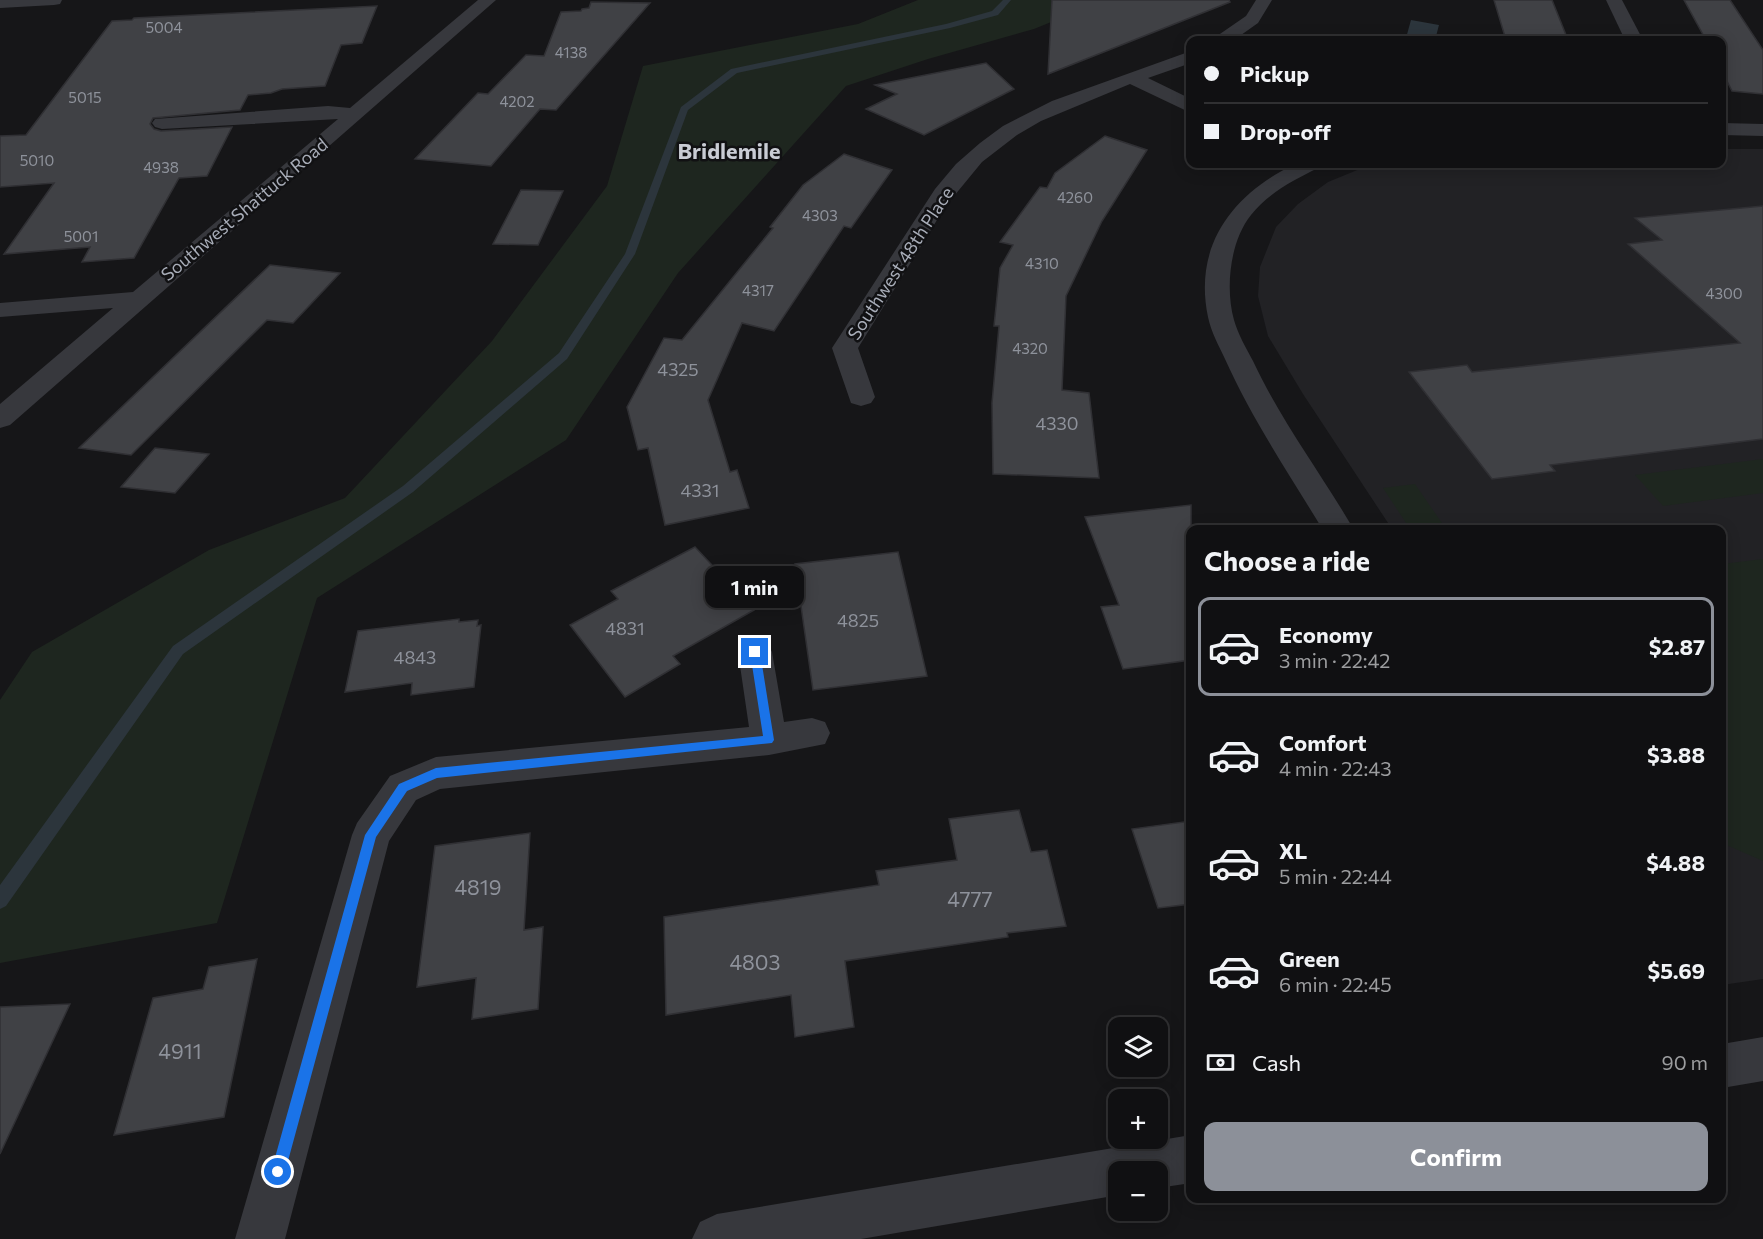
<!DOCTYPE html>
<html lang="en">
<head>
<meta charset="utf-8">
<style>
	body { margin:0; font-family:Commissioner,sans-serif; background:#19191b; color:#f1f3f6; height:100vh; display:flex; flex-direction:column; font-size:22px; white-space:nowrap }
	* { box-sizing:border-box; margin:0 }
	p { font-size:20px; color:#9c9d9f }
	.icon { flex:none; width:33px; height:33px; fill:none; stroke:currentColor; stroke-width:2; stroke-linecap:round; stroke-linejoin:round }
	.map { position:relative; flex:1; overflow:hidden }
	.drawer { position:absolute; left:1186px; top:525px; width:540px; height:678px; display:flex; flex-direction:column; background:#101012; border-radius:12px; box-shadow:0 3px 15px #0003,0 0 0 2px #303032 }
	.drawer>* { flex:none }
	.guide { position:absolute; left:1186px; top:36px; width:540px; height:132px; border-radius:12px; box-shadow:0 3px 15px #0003,0 0 0 2px #303032; display:grid; align-content:center; height:132px; padding:0 18px; background:#101012 }
	.fabs { position:absolute; left:1108px; top:1017px; display:grid; gap:12px }
	.fabs a { display:grid; place-items:center; width:60px; height:60px; border-radius:12px; background:#101012; box-shadow:0 3px 15px #0003,0 0 0 2px #303032; font-size:30px }
	.end { position:absolute; width:27px; height:27px; margin:-14px; border:8px solid #1a73e8; background:#fff; box-shadow:0 0 0 3px #fff }
	.from { border-radius:50% }
	.bubble { position:absolute; height:42px; border-radius:12px; background:#101012; box-shadow:0 3px 15px #0003,0 0 0 2px #303032; font-size:20px; font-weight:700; line-height:42px; text-align:center }
	.guide b { display:flex; align-items:center; gap:21px; height:57px; font-size:22px }
	.guide b+b { border-top:2px solid #303032 }
	.guide i { width:15px; height:15px; background:#f1f3f6 }
	ul { padding:0; list-style:none }
	li { display:flex; align-items:center; gap:18px; height:99px; margin:0 12px 9px; padding:0 6px; border:3px solid transparent; border-radius:12px }
	li div { flex:1 }
	li b { display:block; font-size:22px }
	li em { font-style:normal; font-weight:700 }
	li.selected { border-color:#8c9099 }
	li>.icon { width:54px; height:54px; stroke-width:1.5 }
	h2 { padding:0 18px; font-size:27px; line-height:72px }
	.pay { display:flex; align-items:center; gap:15px; height:66px; padding:0 18px; font-size:22px }
	.pay p { margin-inline-start:auto }
	.cta { display:flex; gap:12px; margin-top:auto; padding:12px 18px }
	.cta a { flex:1; height:69px; border-radius:12px; background:#8c9099; color:#fff; font-size:24px; font-weight:700; line-height:69px; text-align:center }
	.map>svg:first-child { display:block }
	.built { fill:#222225 }
	.green { fill:#1e261f }
	.water { fill:#2c353c }
	.lines { fill:none; stroke-linecap:round; stroke-linejoin:round }
	.stream { fill:#2c353c; fill-rule:evenodd }
	.building { fill:#404145; stroke:#303034; stroke-width:1.5 }
	.minor { fill:#37383d; fill-rule:evenodd }
	.route { fill:#1a73e8 }
	.labels { text-anchor:middle; dominant-baseline:central; stroke-width:5; stroke-linejoin:round; paint-order:stroke }
	.far-number-label { font-size:15px; fill:#8e929b }
	.far-street-label { font-size:18px; fill:#a8adb8; stroke:#111113 }
	.number-label { font-size:18px; fill:#8e929b }
	.near-number-label { font-size:21px; fill:#8e929b }
	.far-district-label { font-size:22px; font-weight:bold; fill:#c9ccd4; stroke:#111113 }
</style>
</head>
<body>
<div class="map">
<svg width="1763" height="1239" viewBox="0 0 1763 1239">
	<rect width="100%" height="100%" fill="#161618"/>
	<path class="built" d="M1722 149H1763V979L1722 985V530L1392 529 1303 394 1268 336 1258 296 1260 267 1276 227 1298 204 1328 182 1372 164H1722Z"/>
	<g class="green">
		<path d="M918 0H1105L1034 29 928 59 846 86 678 273 566 440 317 598 217 923 0 963V700L32 652 209 550 345 498 492 341 607 186 643 66 858 24Z"/>
		<path d="M1763 459V493L1663 506 1635 475Z"/>
		<path d="M1415 484 1446 529H1410L1383 488Z"/>
		<path d="M1763 559V861L1722 843V564Z"/>
	</g>
	<path class="water" d="M1411 20 1439 25 1435 40 1406 38Z"/>
	<g class="lines">
		<path class="stream" d="M1003 0H1011L998 15 950 28 737 73 688 110 635 254 567 359 413 492 183 654 6 906 0 909V885L173 646 403 486 559 353 625 254 681 107 731 69 946 24 992 11Z"/>
	</g>
	<g class="building">
		<path d="M1052 0H1229L1230 2 1048 74Z"/>
		<path d="M1494 0H1552L1568 40H1506Z"/>
		<path d="M1684 0H1730L1763 50V94L1732 91 1722 71V40H1706Z"/>
		<path d="M591 2 650 3 556 110 540 109 491 166 415 159 478 93 488 94 526 55 544 56 561 12 581 11 582 9 589 8Z"/>
		<path d="M377 6 362 43 341 45 325 86 282 89 271 93 248 95 240 110 153 118 150 124 154 129 161 131 232 127 207 176 179 178 134 258 82 262 90 247 4 254 54 183 0 187V136L26 135 112 21 132 20 134 18Z"/>
		<path d="M986 63 1014 89 924 135 866 109 897 94 875 85Z"/>
		<path d="M1105 136 1147 150 1102 221 1066 296 1062 390 1089 393 1099 478 993 474 992 403 999 326H994L1000 268 1013 245 1000 242 1040 187 1047 188 1055 173Z"/>
		<path d="M844 154 892 170 851 228 844 226 774 331 742 323 708 400 730 472 737 470 749 508 665 525 648 448 638 450 627 407 664 338 682 340 773 228 770 227 803 185Z"/>
		<path d="M521 190 563 191 538 245 493 244Z"/>
		<path d="M1763 206V439L1550 465 1555 471 1492 479 1409 372 1467 365 1472 372 1740 343 1628 244 1662 240 1635 218Z"/>
		<path d="M270 265 340 273 293 323 267 320 131 455 79 448Z"/>
		<path d="M155 448 209 454 175 493 121 487Z"/>
		<path d="M1191 505V660L1123 669 1101 607 1119 605 1085 517Z"/>
		<path d="M695 547 754 610 673 656 680 664 625 697 570 625 618 599 611 591Z"/>
		<path d="M898 552 927 676 813 690 795 564Z"/>
		<path d="M459 619V622L478 620 477 626 481 625 474 687 411 695 412 683 345 692 358 631Z"/>
		<path d="M1019 810 1031 852 1047 850 1066 926 1007 933 1008 937 845 961 854 1027 795 1037 791 995 666 1015 664 917 879 885 876 871 957 860 949 819Z"/>
		<path d="M1191 821V904L1158 908 1132 829Z"/>
		<path d="M530 833 524 930 543 927 538 1009 472 1019 476 978 417 987 435 846Z"/>
		<path d="M257 959 224 1117 114 1135 153 998 203 989 209 967Z"/>
		<path d="M70 1004 0 1154V1007Z"/>
	</g>
	<g class="lines">
		<g class="minor">
			<path d="M0 0H62L60 4 54 5 0 8Z"/>
			<path d="M478 0H496L10 425 0 428V404L113 308 0 317V303L133 292 338 119 162 129 155 127 152 123 155 119 328 106 350 108Z"/>
			<path d="M1256 0H1272L1258 23 1234 40H1214L1217 36 1246 16Z"/>
			<path d="M1606 0H1622L1643 40H1625Z"/>
			<path d="M1191 51V63L1148 78 1191 99V113L1130 84 1041 121 1017 135 982 162 945 207 858 348 875 397 871 403 861 406 851 403 832 348 935 189 956 164 980 143 1003 126 1052 101Z"/>
			<path d="M1722 123 1763 124V136L1722 135Z"/>
			<path d="M1295 164H1322L1318 168C1294 180 1268 193 1251 215 1230 241 1225 288 1234 320 1238 334 1246 348 1253 361 1281 421 1321 473 1354 530H1323C1289 474 1252 419 1225 359 1219 346 1211 332 1208 317 1193 245 1233 194 1295 164Z"/>
			<path d="M755 639 767 642 772 652 784 722 812 718 825 722 830 733 825 744 769 755 440 789 416 800 389 841 285 1239H235L352 835 357 823 390 776 436 757 749 727 738 652 743 642Z"/>
			<path d="M1763 1037V1081L1722 1088V1044Z"/>
			<path d="M1191 1135V1183L1158 1188V1172H1119V1195L861 1239H692L700 1222 717 1214Z"/>
		</g>
	</g>
	<path class="route" d="M755 648 760 652 774 740 772 743 437 778 407 791 376 837 285 1172 283 1177 278 1179 273 1177 271 1172 365 835 399 784 436 768 763 736 750 652Z"/>
	<g class="labels">
		<g class="far-number-label">
			<text x="164" y="27">5004</text>
			<text x="571" y="52">4138</text>
			<text x="85" y="97">5015</text>
			<text x="517" y="101">4202</text>
			<text x="37" y="160">5010</text>
			<text x="161" y="167">4938</text>
			<text x="1075" y="197">4260</text>
			<text x="820" y="215">4303</text>
			<text x="81" y="236">5001</text>
			<text x="1042" y="263">4310</text>
			<text x="758" y="290">4317</text>
			<text x="1724" y="293">4300</text>
			<text x="1030" y="348">4320</text>
		</g>
		<g class="far-street-label">
			<text transform="translate(244 209) rotate(-40)">Southwest Shattuck Road</text>
			<text transform="translate(900 263) rotate(-57)">Southwest 48th Place</text>
		</g>
		<g class="number-label">
			<text x="678" y="369">4325</text>
			<text x="1057" y="423">4330</text>
			<text x="700" y="490">4331</text>
			<text x="858" y="620">4825</text>
			<text x="625" y="628">4831</text>
			<text x="415" y="657">4843</text>
		</g>
		<g class="near-number-label">
			<text x="478" y="886">4819</text>
			<text x="970" y="898">4777</text>
			<text x="755" y="961">4803</text>
			<text x="180" y="1050">4911</text>
		</g>
		<g class="far-district-label">
			<text x="729" y="150">Bridlemile</text>
		</g>
	</g>
</svg>
<div class="fabs">
<a><svg class="icon" aria-label="layers" viewBox="0 0 24 24"><path d="M12 4l9 5-9 5-9-5zM3 14l9 5 9-5"/></svg></a>
<a>+</a>
<a>−</a>
</div>
<i class="end from" style="left:278px;top:1172px"></i>
<i class="end" style="left:755px;top:652px"></i>
<div class="bubble" style="left:705px;top:566px;width:99px">1 min</div>
<div class="guide">
<b><i class="from"></i>Pickup</b>
<b><i></i>Drop-off</b>
</div>
<section class="drawer">
<h2>Choose a ride</h2>
<ul>
<li class="selected"><svg class="icon" aria-label="car" viewBox="0 0 24 24"><path d="M5 17H2v-5l4-1 3-4h7l3 4 3 1v5h-3M9 17h6M6 11h13"/><circle cx="7" cy="17" r="2"/><circle cx="17" cy="17" r="2"/></svg><div><b>Economy</b><p>3 min · 22:42</p></div><em>$2.87</em></li>
<li><svg class="icon" aria-label="car" viewBox="0 0 24 24"><path d="M5 17H2v-5l4-1 3-4h7l3 4 3 1v5h-3M9 17h6M6 11h13"/><circle cx="7" cy="17" r="2"/><circle cx="17" cy="17" r="2"/></svg><div><b>Comfort</b><p>4 min · 22:43</p></div><em>$3.88</em></li>
<li><svg class="icon" aria-label="car" viewBox="0 0 24 24"><path d="M5 17H2v-5l4-1 3-4h7l3 4 3 1v5h-3M9 17h6M6 11h13"/><circle cx="7" cy="17" r="2"/><circle cx="17" cy="17" r="2"/></svg><div><b>XL</b><p>5 min · 22:44</p></div><em>$4.88</em></li>
<li><svg class="icon" aria-label="car" viewBox="0 0 24 24"><path d="M5 17H2v-5l4-1 3-4h7l3 4 3 1v5h-3M9 17h6M6 11h13"/><circle cx="7" cy="17" r="2"/><circle cx="17" cy="17" r="2"/></svg><div><b>Green</b><p>6 min · 22:45</p></div><em>$5.69</em></li>
</ul>
<div class="pay"><svg class="icon" aria-label="cash" viewBox="0 0 24 24"><path d="M3 7h18v10H3z"/><circle cx="12" cy="12" r="2"/></svg>Cash<p>90 m</p></div>
<div class="cta"><a>Confirm</a></div>
</section>
</div>
</body>
</html>
